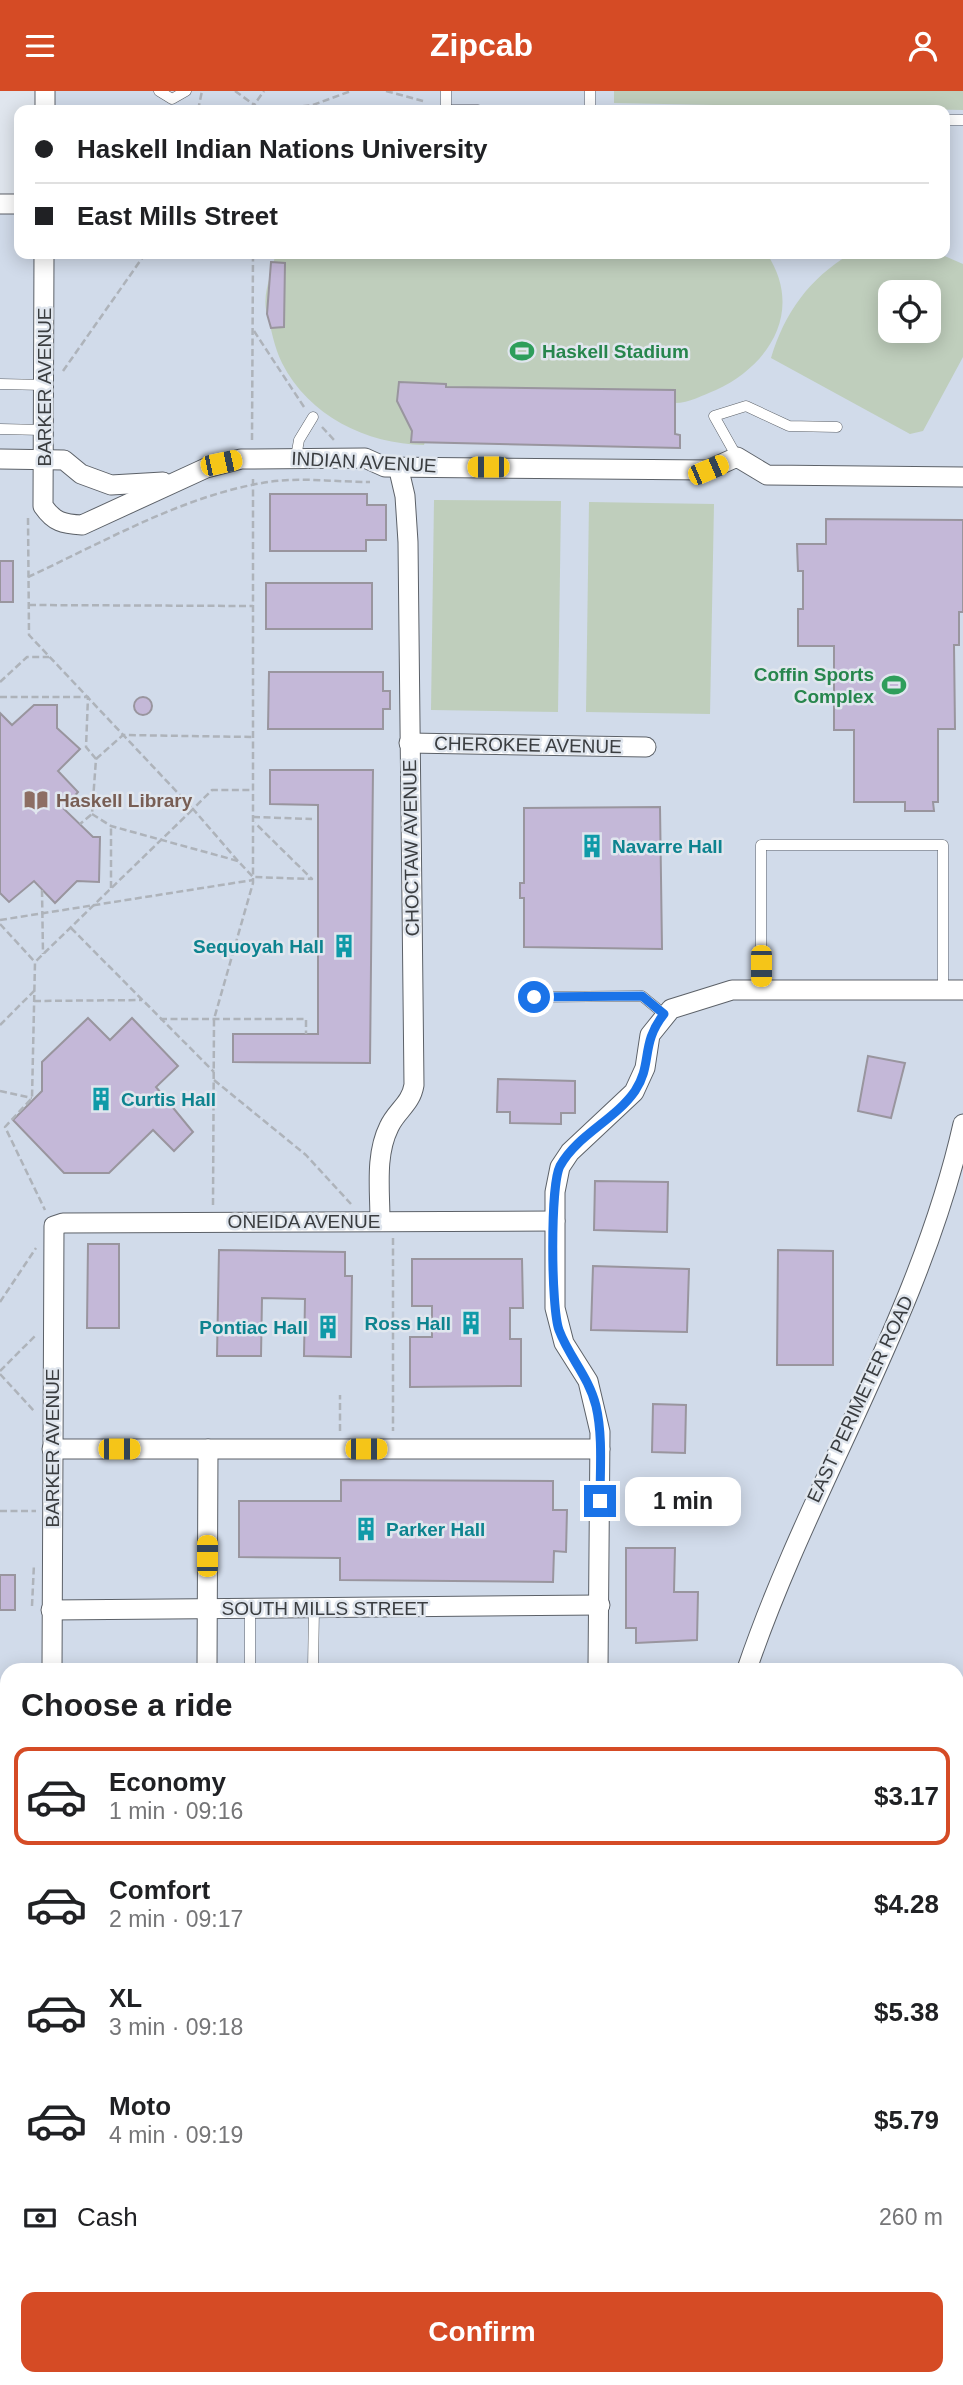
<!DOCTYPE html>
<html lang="en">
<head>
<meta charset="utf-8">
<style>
	body { margin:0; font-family:Arial,sans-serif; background:#f2f2f2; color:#202124; height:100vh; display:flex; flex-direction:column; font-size:26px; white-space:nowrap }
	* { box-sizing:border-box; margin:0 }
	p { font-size:23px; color:#757577 }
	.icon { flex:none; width:38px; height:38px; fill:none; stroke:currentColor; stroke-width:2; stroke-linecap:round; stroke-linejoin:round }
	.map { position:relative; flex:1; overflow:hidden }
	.panel { position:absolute; left:0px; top:1572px; width:964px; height:723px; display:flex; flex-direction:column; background:#fff; border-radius:21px 21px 0 0; box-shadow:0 4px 18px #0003 }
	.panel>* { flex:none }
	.hud { position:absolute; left:14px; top:14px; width:936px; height:154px; border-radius:14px; box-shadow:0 4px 18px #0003; display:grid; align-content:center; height:154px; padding:0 21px; background:#fff }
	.fabs { position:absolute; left:878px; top:189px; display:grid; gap:14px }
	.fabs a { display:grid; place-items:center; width:63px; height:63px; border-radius:14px; background:#fff; box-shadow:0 4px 18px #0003; font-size:35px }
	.end { position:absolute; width:32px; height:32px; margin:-16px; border:9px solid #1a73e8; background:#fff; box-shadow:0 0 0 4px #fff }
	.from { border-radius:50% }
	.bubble { position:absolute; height:49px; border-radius:14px; background:#fff; box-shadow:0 4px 18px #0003; font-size:23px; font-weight:700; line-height:49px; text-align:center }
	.car { position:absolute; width:21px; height:42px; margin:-21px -10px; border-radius:9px; box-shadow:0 0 5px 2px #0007; background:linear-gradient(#f5c518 24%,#345 0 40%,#f5c518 0 76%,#345 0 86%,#f5c518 0) }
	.hud b { display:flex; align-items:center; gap:24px; height:66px; font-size:26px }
	.hud b+b { border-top:2px solid #e0e0e0 }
	.hud i { width:18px; height:18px; background:#202124 }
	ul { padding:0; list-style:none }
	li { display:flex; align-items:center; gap:21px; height:98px; margin:0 14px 10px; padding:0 7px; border:4px solid transparent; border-radius:14px }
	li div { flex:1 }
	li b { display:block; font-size:26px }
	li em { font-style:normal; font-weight:700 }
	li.current { border-color:#d54b25 }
	li>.icon { width:63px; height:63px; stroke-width:1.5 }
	h2 { padding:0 21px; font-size:32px; line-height:84px }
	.pay { display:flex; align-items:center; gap:18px; height:77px; padding:0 21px; font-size:26px }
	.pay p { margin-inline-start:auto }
	.primary-button { display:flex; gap:14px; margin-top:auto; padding:14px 21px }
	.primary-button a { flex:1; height:80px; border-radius:14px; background:#d54b25; color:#fff; font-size:28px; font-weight:700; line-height:80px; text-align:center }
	header { display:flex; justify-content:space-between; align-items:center; height:91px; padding:0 21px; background:#d54b25; color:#fff; font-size:32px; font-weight:700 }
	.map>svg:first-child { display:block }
	.built { fill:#d1dbea; fill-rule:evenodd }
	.green { fill:#bfcebc; fill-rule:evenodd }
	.building { fill:#c4b8d8; stroke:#99959e; stroke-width:2 }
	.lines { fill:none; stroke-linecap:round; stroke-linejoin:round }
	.lane-casing { stroke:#5c6168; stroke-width:11 }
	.street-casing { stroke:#5c6168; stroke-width:21 }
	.path { stroke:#aeb3ba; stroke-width:2.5; stroke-dasharray:7 3.5; stroke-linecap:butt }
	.lane { stroke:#fff; stroke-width:10 }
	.street { stroke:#fff; stroke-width:19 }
	.route { stroke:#1a73e8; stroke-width:9 }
	.labels { text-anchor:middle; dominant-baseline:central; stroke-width:5; stroke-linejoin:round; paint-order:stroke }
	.leisure-label { font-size:19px; font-weight:bold; fill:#27864d; stroke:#e0e6ee; text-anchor:start }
	.street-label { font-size:19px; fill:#3a3d40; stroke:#e0e6ee }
	.education-label { font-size:19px; font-weight:bold; fill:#785e54; stroke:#e0e6ee; text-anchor:start }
	.culture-label { font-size:19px; font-weight:bold; fill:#0d838f; stroke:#e0e6ee; text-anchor:start }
</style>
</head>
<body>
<header><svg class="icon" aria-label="menu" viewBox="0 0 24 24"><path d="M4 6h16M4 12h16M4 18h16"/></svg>Zipcab<svg class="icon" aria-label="person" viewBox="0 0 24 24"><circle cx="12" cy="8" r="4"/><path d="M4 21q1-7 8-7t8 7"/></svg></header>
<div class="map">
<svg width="963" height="2294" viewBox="0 0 963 2294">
	<rect width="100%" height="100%" fill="#e0e6ee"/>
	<path class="built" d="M55 0H963V2294H0V123H19V163H945V19H55ZM891 201H929V240H891ZM7 1578H957V2287H7Z"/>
	<g class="green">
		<path d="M614 0H963V19L614 12Z"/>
		<path d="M275 163H767C804 219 770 274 716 299 703 304 689 312 675 312V343L680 344V357L425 351 424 354C366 353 309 325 282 272 274 256 271 236 267 223 261 202 274 179 275 163Z"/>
		<path d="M850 163H940L963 173V266L923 340 910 343 771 267C785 221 809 188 850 163ZM891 201H929V240H891Z"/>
		<path d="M434 409 561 410 558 621 431 619Z"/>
		<path d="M589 411 714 413 710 623 586 621Z"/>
		<path d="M80 2287H334L341 2294H81Z"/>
	</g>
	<g class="building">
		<path d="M271 171 285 172 284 236 271 237 267 223Z"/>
		<path d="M399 291 446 293V296L675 299V343L680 344V357L411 351 412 340 397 310Z"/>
		<path d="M270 403H367V414H386V449H366V460H270Z"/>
		<path d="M826 428 963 429V521H959V554H954L955 638H938V711H933L934 720H905V711H854V639H834V555H798V518H803V480H798L797 453H826Z"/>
		<rect x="0" y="470" width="13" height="41"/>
		<rect x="266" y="492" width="106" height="46"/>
		<path d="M269 581H383V600H390V618H383V638H268Z"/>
		<circle cx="143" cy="615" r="9"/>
		<path d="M34 614H57V637L80 658 58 680 78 701 64 718 93 746H100L99 791 77 790 55 812 34 790 9 811 0 802V622L12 634Z"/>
		<path d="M270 679H373L370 972 233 971V943H318V714L270 713Z"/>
		<path d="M660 716 662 858 524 856V807H520V792H524V717Z"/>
		<path d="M88 927 110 949 132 927 178 975 156 996 193 1041 174 1060 153 1039 109 1082H64L13 1029 42 1000V971Z"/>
		<path d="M868 965 905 972 891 1027 858 1020Z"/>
		<path d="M498 988 575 990V1022H561V1033L510 1032V1021H497Z"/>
		<path d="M595 1090 668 1091 667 1141 594 1139Z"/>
		<path d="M88 1153H119V1237H87Z"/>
		<path d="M219 1159 345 1161V1185H352L351 1266 304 1265 305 1208 262 1207 261 1265H217Z"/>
		<path d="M778 1159 833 1160V1274H777Z"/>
		<path d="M412 1168H522L523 1217H510V1248H521V1295L410 1296V1246H432V1215H412Z"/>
		<path d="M593 1175 689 1178 687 1241 591 1239Z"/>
		<path d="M653 1313 686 1314 685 1362 652 1361Z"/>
		<path d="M341 1389 553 1390V1419H567L566 1461 554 1460 553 1491 340 1489V1467L239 1466V1410H341Z"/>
		<path d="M626 1457H675L674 1501H698L697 1549 636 1552V1537H626Z"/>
		<rect x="0" y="1484" width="15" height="35"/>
	</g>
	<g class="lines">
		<g class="lane-casing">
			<g id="lane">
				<path d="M159 0 172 8 186 0"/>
				<path d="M446 0V19H478"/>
				<path d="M590 19V0"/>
				<path d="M945 29H963"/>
				<path d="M0 293 44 294"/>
				<path d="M0 338 43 339"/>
				<path d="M296 366 299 349 313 326"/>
				<path d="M737 366 714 325 746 315 789 335 837 336"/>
				<path d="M761 899V754H943V899"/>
				<path d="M534 906 642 905 664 923"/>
				<path d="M250 1578V1518"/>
				<path d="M313 1578 314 1517"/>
				<path d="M957 1678 963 1680"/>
			</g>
		</g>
		<g class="street-casing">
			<g id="street">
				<path d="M45 19V0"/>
				<path d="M0 113H19"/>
				<path d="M44 163 43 415C54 431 63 433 82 434L206 377 241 368 365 367 385 376 708 379 737 366 767 384 963 386"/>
				<path d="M0 368 64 369 81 383 111 394 163 391"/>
				<path d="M409 652 646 656"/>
				<path d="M380 1130C380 1099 375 1064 389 1036 396 1020 411 1013 414 994L408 451 405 405 398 375"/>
				<path d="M52 1358H600"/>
				<path d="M51 1519 600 1514"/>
				<path d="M52 1578 54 1135 63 1132 555 1130"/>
				<path d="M207 1578 208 1358"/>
				<path d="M598 1578 600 1341 588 1290 564 1252 555 1217V1101L560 1076 570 1061 634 1001 645 977 650 944 671 918 732 899H963"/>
				<path d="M747 1578C810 1393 920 1225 963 1033"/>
				<path d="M0 1673H7"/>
			</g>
		</g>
		<g class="path">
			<path d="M235 0 260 18 267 19 313 14 351 0"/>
			<path d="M386 0 423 10"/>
			<path d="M198 19 202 0"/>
			<path d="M254 19V14L264 0"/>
			<path d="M254 240 304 316"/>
			<path d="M63 280 145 163"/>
			<path d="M322 336 335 350"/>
			<path d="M252 349 253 163"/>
			<path d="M28 427 29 544 193 718 35 871 32 1007 5 1036 45 1119"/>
			<path d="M28 486C104 451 184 404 268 391 300 386 337 391 370 391"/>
			<path d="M29 514 253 515"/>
			<path d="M0 591 27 566H49"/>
			<path d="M0 606H88L86 656 96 668 92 723 80 733"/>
			<path d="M96 668 123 644 253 646"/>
			<path d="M92 723 111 735 238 770 253 786 312 788 255 732"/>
			<path d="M253 726 312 728"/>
			<path d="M238 770 193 718 212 699H253"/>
			<path d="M111 797V735"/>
			<path d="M42 799 43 863"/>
			<path d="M0 829 253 789"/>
			<path d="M0 833 35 871"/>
			<path d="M71 837 214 981"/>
			<path d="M34 910 142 909"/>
			<path d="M160 928H306V943"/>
			<path d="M0 934 35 899"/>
			<path d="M214 989 306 1064 351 1113"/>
			<path d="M0 1000 32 1007"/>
			<path d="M213 1114 214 928 253 792V387"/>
			<path d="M393 1147V1340"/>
			<path d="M0 1211 36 1157"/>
			<path d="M0 1280 35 1245"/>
			<path d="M0 1283 35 1321"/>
			<path d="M340 1340V1304"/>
			<path d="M0 1420H36"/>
			<path d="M32 1515 34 1473"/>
			<path d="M0 2155 7 2156"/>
			<path d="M0 2269 7 2282"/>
			<path d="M10 2287 12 2294"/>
			<path d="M52 2294V2287"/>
			<path d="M802 2294V2287"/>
		</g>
		<use href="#lane" class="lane"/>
		<use href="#street" class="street"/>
	</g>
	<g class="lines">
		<path class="route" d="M534 906 642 905 664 923C640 953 653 973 635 1000 615 1029 577 1044 560 1075 550 1095 551 1217 559 1239 569 1266 589 1286 596 1315 603 1345 600 1379 600 1410"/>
	</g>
	<defs>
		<g id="stadium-bare" transform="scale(1.89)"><path d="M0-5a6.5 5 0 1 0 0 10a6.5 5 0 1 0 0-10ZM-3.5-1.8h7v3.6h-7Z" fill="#2e9e5b" stroke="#e0e6ee" stroke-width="2.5" paint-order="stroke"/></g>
		<g id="library-bare" transform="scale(1.89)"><path d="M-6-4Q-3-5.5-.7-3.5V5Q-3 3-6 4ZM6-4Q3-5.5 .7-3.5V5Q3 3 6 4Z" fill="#8d6e63" stroke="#e0e6ee" stroke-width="2.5" paint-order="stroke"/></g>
		<g id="building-bare" transform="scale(1.89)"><path d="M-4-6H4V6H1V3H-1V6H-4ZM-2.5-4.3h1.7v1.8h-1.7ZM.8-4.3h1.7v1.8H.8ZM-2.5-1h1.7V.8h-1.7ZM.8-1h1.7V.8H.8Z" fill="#0f9aa8" stroke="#e0e6ee" stroke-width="2.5" paint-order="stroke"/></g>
	</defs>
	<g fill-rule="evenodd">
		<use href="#stadium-bare" x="522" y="260"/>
		<use href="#stadium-bare" x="894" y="594"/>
		<use href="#library-bare" x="36" y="709"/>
		<use href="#building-bare" x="592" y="755"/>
		<use href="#building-bare" x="344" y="855"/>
		<use href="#building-bare" x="101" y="1008"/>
		<use href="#building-bare" x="471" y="1232"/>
		<use href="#building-bare" x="328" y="1236"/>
		<use href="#building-bare" x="366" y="1438"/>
	</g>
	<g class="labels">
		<g class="leisure-label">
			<text x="542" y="260">Haskell Stadium</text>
			<text x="874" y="583" text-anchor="end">Coffin Sports<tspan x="874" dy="22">Complex</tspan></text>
		</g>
		<g class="street-label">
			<text transform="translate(44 296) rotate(-90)">BARKER AVENUE</text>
			<text transform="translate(364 371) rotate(3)">INDIAN AVENUE</text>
			<text transform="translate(528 654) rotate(1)">CHEROKEE AVENUE</text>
			<text transform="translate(411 757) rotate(-91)">CHOCTAW AVENUE</text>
			<text x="304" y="1130">ONEIDA AVENUE</text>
			<text transform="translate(860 1308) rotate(-65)">EAST PERIMETER ROAD</text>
			<text transform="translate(52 1357) rotate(-90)">BARKER AVENUE</text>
			<text x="325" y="1517">SOUTH MILLS STREET</text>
		</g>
		<g class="education-label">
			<text x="56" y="709">Haskell Library</text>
		</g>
		<g class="culture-label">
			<text x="612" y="755">Navarre Hall</text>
			<text x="324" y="855" text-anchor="end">Sequoyah Hall</text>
			<text x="121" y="1008">Curtis Hall</text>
			<text x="451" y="1232" text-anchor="end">Ross Hall</text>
			<text x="308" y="1236" text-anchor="end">Pontiac Hall</text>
			<text x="386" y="1438">Parker Hall</text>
		</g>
	</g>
</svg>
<div class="fabs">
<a><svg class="icon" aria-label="locate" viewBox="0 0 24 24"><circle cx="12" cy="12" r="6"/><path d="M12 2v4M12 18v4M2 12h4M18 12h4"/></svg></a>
</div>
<i class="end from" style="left:534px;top:906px"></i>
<i class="end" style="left:600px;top:1410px"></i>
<div class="bubble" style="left:625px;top:1386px;width:116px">1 min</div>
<i class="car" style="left:221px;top:372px;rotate:78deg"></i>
<i class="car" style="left:488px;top:376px;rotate:270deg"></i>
<i class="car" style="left:708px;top:379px;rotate:67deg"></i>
<i class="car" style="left:761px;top:875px;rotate:180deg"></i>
<i class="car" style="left:119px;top:1358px;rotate:90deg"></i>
<i class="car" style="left:366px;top:1358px;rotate:90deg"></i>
<i class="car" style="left:207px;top:1465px;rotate:0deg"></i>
<div class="hud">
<b><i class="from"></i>Haskell Indian Nations University</b>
<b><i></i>East Mills Street</b>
</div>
<section class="panel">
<h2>Choose a ride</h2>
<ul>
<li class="current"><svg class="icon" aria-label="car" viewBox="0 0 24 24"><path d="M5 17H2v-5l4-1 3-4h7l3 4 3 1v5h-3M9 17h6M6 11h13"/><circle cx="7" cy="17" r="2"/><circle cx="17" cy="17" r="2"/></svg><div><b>Economy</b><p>1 min · 09:16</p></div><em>$3.17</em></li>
<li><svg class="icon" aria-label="car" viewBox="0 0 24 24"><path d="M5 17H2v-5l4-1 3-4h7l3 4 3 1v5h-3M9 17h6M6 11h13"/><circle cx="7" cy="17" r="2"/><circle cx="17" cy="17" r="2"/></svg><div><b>Comfort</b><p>2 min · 09:17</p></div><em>$4.28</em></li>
<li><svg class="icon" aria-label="car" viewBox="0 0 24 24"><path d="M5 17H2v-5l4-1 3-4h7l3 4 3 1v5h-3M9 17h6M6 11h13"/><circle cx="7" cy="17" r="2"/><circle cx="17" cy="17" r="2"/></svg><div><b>XL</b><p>3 min · 09:18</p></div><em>$5.38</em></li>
<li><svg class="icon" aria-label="car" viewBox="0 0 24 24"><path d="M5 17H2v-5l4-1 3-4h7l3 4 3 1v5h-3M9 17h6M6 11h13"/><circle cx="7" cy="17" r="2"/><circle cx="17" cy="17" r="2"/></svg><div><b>Moto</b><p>4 min · 09:19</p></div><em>$5.79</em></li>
</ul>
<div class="pay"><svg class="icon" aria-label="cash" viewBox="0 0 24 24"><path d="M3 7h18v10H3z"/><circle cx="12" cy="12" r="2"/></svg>Cash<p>260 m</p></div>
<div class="primary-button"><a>Confirm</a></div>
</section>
</div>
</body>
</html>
